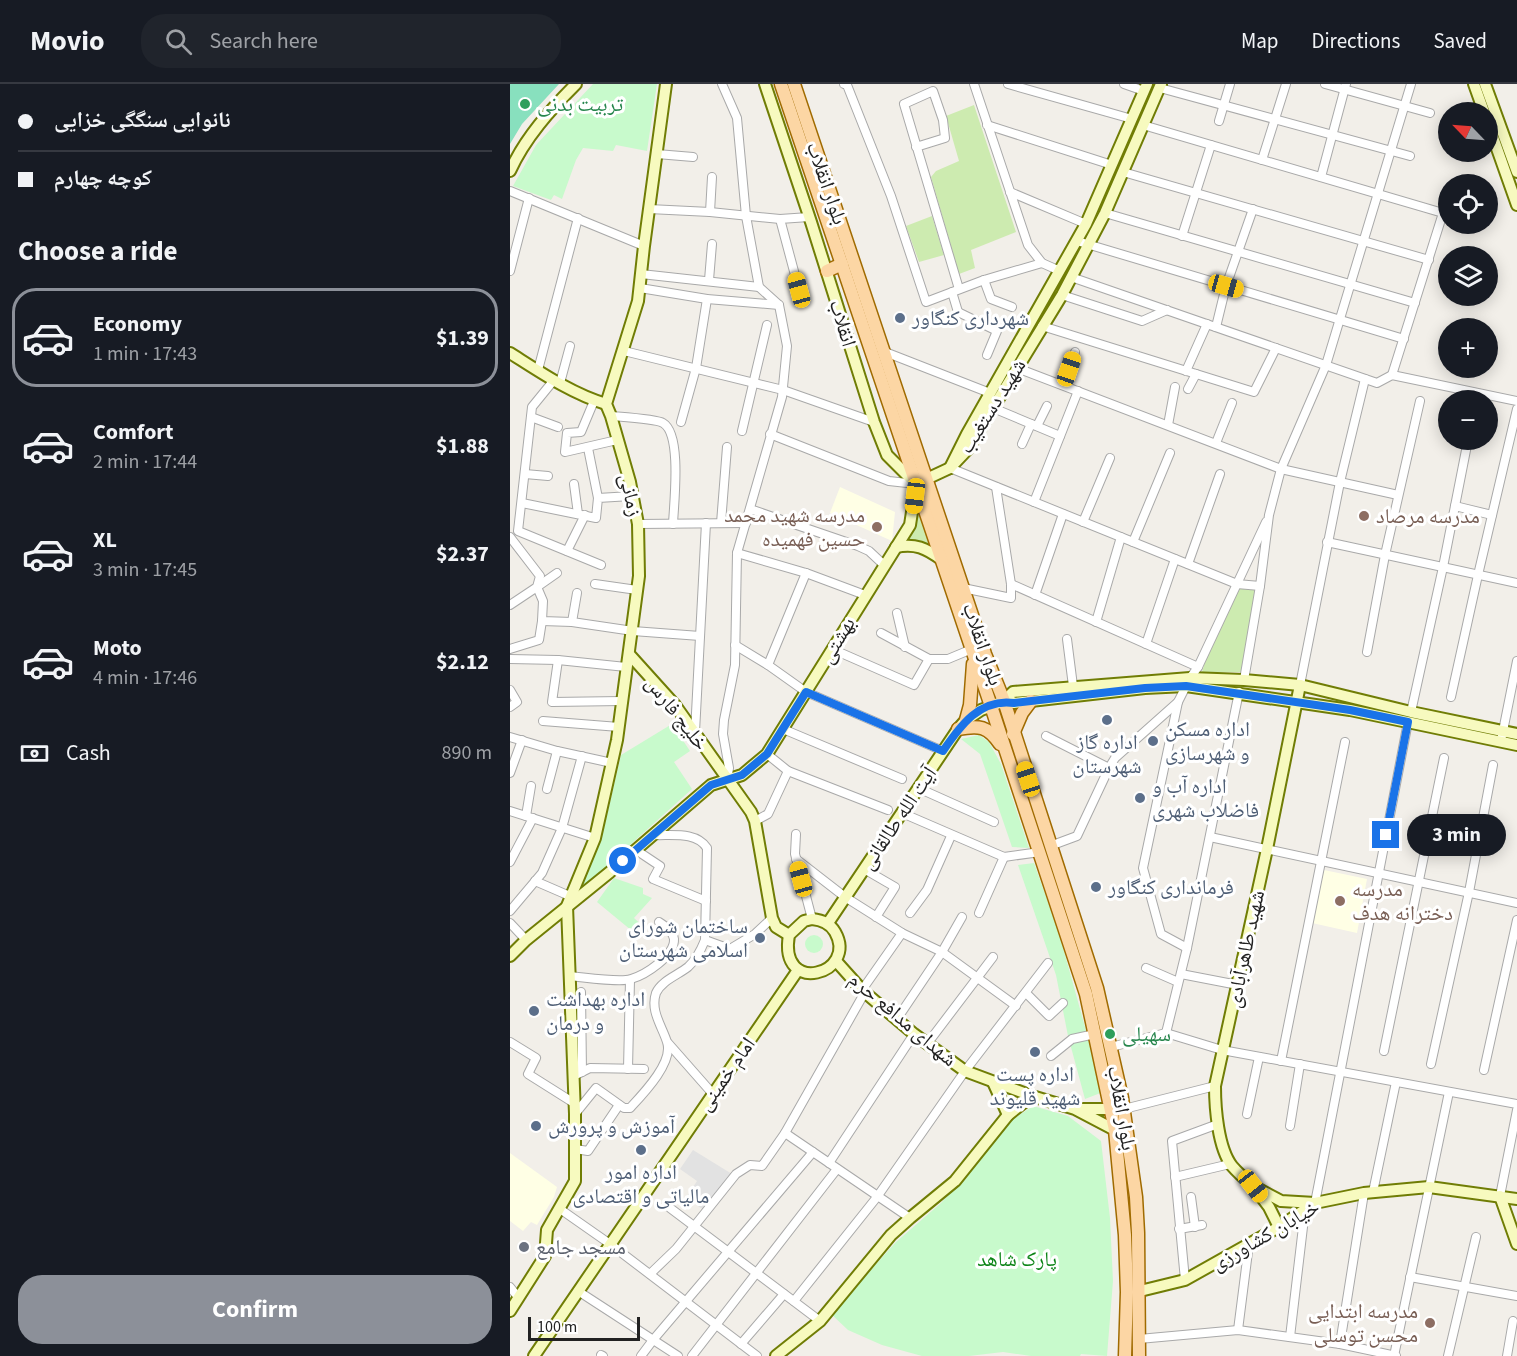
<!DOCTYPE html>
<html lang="en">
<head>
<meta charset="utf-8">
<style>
	body { margin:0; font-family:"Source Sans 3","Noto Naskh Arabic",sans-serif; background:#20242c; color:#f1f3f6; height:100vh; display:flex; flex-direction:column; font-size:22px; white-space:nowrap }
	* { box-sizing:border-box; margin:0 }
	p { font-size:20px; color:#9ea1a6 }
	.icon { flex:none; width:33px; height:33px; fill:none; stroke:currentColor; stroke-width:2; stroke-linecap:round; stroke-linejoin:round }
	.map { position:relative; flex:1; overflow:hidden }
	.panel { display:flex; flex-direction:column; background:#171b24; width:510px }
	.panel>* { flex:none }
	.top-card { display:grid; align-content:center; height:132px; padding:0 18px; background:#171b24 }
	.needle { width:39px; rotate:295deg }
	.fabs { position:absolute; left:928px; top:18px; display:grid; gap:12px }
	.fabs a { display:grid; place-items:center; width:60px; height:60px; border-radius:50%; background:#171b24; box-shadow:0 3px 15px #0003; font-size:30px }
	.scale { position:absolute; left:18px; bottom:15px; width:112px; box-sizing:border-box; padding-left:6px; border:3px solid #222; border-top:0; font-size:16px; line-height:21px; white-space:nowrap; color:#222; -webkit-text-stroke:4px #fff; paint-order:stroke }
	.end { position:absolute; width:27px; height:27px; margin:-14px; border:8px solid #1a73e8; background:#fff; box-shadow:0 0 0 3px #fff }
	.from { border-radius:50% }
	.bubble { position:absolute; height:42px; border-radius:21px; background:#171b24; box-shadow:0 3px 15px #0003; font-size:20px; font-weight:700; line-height:42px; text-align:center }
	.car { position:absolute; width:18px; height:36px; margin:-18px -9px; border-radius:8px; box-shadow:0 0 4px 2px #0007; background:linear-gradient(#f5c518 24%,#345 0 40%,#f5c518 0 76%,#345 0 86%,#f5c518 0) }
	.top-card b { display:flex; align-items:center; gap:21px; height:57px; font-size:22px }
	.top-card b+b { border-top:2px solid #363941 }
	.top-card i { width:15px; height:15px; background:#f1f3f6 }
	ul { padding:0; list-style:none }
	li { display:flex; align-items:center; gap:18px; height:99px; margin:0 12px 9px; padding:0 6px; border:3px solid transparent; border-radius:24px }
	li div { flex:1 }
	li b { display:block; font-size:22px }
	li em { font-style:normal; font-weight:700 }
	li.selected { border-color:#8c9099 }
	li>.icon { width:54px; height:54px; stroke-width:1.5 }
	h2 { padding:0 18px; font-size:27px; line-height:72px }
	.pay { display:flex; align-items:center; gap:15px; height:66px; padding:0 18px; font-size:22px }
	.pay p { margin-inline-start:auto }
	.cta { display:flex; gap:12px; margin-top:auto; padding:12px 18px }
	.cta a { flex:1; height:69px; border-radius:24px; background:#8c9099; color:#fff; font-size:24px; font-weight:700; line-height:69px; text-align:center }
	header { display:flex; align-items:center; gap:36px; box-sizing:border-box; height:84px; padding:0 30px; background:#171b24; border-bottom:2px solid #363941 }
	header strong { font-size:28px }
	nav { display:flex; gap:33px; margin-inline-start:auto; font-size:21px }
	.search { width:420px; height:54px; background:#20242c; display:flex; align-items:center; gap:15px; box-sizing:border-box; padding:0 21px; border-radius:24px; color:#9ea1a6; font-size:22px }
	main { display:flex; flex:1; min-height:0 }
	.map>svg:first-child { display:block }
	.education { fill:#ffffe5 }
	.grass { fill:#cdebb0 }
	.park { fill:#c8facc }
	.pitch { fill:#88e0be }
	.parking { fill:#e2e2e2 }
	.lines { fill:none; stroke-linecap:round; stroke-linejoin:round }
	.street-casing { stroke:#a9a9a9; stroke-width:10 }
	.secondary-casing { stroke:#707d05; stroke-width:14 }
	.primary-casing { stroke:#a06b00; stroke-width:15 }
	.street { stroke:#fff; stroke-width:8 }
	.secondary { stroke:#f7fabf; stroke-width:10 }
	.primary { stroke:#fcd6a4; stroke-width:12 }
	.route { stroke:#1a73e8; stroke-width:8 }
	.leisure-dot { fill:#2e9e5b; stroke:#fff; stroke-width:2 }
	.service-dot { fill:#5c6f8a; stroke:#fff; stroke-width:2 }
	.education-dot { fill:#8d6e63; stroke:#fff; stroke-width:2 }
	.worship-dot { fill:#6b7280; stroke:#fff; stroke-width:2 }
	.labels { text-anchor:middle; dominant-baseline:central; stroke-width:6; stroke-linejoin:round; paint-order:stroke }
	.leisure-label { font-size:21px; fill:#27864d; stroke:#fff; text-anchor:start }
	.street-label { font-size:21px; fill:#222; stroke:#fff }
	.service-label { font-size:21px; fill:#4e5e75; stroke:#fff; text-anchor:start }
	.education-label { font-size:21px; fill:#785e54; stroke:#fff; text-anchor:end }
	.worship-label { font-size:21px; fill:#5b616d; stroke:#fff; text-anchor:start }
	.park-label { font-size:21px; fill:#0c8416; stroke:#fff }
</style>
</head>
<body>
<header>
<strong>Movio</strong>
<div class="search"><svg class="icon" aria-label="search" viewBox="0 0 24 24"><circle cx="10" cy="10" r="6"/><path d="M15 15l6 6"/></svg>Search here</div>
<nav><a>Map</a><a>Directions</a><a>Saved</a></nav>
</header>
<main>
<section class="panel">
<div class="top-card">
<b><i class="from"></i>نانوایی سنگگی خزایی</b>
<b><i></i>کوچه چهارم</b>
</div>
<h2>Choose a ride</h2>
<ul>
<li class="selected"><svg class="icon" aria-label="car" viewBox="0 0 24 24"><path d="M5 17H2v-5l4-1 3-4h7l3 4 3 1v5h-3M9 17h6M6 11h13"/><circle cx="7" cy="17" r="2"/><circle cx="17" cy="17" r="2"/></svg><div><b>Economy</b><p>1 min · 17:43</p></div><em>$1.39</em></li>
<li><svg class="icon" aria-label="car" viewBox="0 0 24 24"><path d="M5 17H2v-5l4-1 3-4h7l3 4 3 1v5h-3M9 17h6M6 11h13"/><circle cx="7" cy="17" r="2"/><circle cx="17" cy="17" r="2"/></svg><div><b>Comfort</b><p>2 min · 17:44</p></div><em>$1.88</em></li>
<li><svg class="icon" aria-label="car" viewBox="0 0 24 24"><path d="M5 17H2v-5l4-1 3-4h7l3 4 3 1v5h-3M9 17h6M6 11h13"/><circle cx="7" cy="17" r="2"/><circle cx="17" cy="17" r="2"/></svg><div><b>XL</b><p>3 min · 17:45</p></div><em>$2.37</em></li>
<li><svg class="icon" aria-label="car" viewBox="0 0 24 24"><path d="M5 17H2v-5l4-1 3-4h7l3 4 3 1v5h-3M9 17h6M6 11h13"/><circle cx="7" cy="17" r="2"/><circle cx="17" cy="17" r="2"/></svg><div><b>Moto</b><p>4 min · 17:46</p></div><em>$2.12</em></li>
</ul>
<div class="pay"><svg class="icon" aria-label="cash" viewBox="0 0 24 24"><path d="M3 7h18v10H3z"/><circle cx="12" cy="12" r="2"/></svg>Cash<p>890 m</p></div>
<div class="cta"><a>Confirm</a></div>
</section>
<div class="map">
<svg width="1007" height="1272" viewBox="0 0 1007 1272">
	<rect width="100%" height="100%" fill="#f2efe9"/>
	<g class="education">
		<path d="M330 403 385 428 382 457 320 429Z"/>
		<path d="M814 786 857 795 847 849 802 839Z"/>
		<path d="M0 1069 47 1103 44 1113 27 1141 21 1138 13 1147 0 1137Z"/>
	</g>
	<g class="grass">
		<path d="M464 21 506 148 461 166 465 184 449 190 421 93 426 87 449 77 436 32Z"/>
		<path d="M422 132 434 171 409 178 396 142Z"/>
		<path d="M411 427 424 466 415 459 395 457Z"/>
		<path d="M729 503 747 505 732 588H692L697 571Z"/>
	</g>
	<g class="park">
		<path d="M83 0H147L137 67 106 61 103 67 73 64 66 76 52 115 44 111 41 116 3 102 26 61Z"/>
		<path d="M162 640 180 667 164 678 182 705 70 806 94 744 111 671Z"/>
		<path d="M469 651 479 658 491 680 519 764 502 763 470 670 451 655Z"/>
		<path d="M524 779 549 849 593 1008 575 1015 558 952 546 891 508 781Z"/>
		<path d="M104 794 133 804V810L142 814 124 834 136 845 127 851 87 818Z"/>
		<circle cx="304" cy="860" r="9"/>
		<path d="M523 1022 558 1032 591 1057 600 1134 603 1197 597 1272 571 1270 570 1272H521L493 1268 459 1272H412L372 1261 338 1246 321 1230 386 1158 431 1119 469 1077 499 1038Z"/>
	</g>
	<path class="pitch" d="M0 0H49L12 40 0 60Z"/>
	<path class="parking" d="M183 1066 222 1090 194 1126 176 1114 187 1097 170 1085Z"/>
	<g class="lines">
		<g class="street-casing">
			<g id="street">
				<path d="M212 0 227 34 236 132 249 203 269 221 277 262 272 313 227 469 225 581 214 636 213 650 219 684 217 696"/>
				<path d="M334 0 337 1 381 112 416 218 474 196 532 179"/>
				<path d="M464 0 518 161 532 179 550 187"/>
				<path d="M498 0 622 35"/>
				<path d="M614 0 634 7"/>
				<path d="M815 0 920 29"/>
				<path d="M650 4 900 72"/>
				<path d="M709 37 720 0"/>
				<path d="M477 41 602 81"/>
				<path d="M633 41 933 129 882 291"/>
				<path d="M406 63 435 54 433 36 423 7 394 20 449 205"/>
				<path d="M147 70 183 73"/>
				<path d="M752 76 776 0"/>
				<path d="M613 88 919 176"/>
				<path d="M811 93 836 0"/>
				<path d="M0 107 134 162"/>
				<path d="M500 108 576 140"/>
				<path d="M139 125 200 128 270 135 299 133"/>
				<path d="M200 128 202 93"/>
				<path d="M595 129 905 219"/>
				<path d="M270 135 289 206"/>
				<path d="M672 152 701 61"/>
				<path d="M567 157 894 255"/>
				<path d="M0 187 19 114"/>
				<path d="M131 190 249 203"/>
				<path d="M561 193 867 299 882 291 1007 317"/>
				<path d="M199 196 202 160"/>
				<path d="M474 196 481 215 502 223"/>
				<path d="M130 204 197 215 269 221"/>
				<path d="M442 208 448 228 487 247 477 271"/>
				<path d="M552 211 632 237 657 226"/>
				<path d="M532 242 744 308 766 264"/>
				<path d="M706 243 716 202 743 125"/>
				<path d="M114 267 273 306 364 338"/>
				<path d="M375 268 480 309"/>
				<path d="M507 284 771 385 888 411"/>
				<path d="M28 286 68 134"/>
				<path d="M676 287 697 240"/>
				<path d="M44 296 22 323 8 447 91 481"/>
				<path d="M50 299 60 262"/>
				<path d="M553 301 565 268"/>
				<path d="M678 305 686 290"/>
				<path d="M84 317 71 348 57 349 55 368 107 356"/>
				<path d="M483 324 550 352"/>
				<path d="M101 332C112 333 146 335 153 339 172 350 164 418 163 440"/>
				<path d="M21 333 48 343"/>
				<path d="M171 338 186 284 197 215"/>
				<path d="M658 341 665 303"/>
				<path d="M527 342 537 322"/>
				<path d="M232 347 257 241"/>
				<path d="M260 350 379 397 406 400"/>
				<path d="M706 359 722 319"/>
				<path d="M512 360 521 340"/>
				<path d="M78 364 88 414"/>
				<path d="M440 384 727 500 750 502"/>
				<path d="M15 390 38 392"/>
				<path d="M64 400 68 430"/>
				<path d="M524 418 568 307"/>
				<path d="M12 419 86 434 88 414 121 412"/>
				<path d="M945 422 982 431"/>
				<path d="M240 425 348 462 359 467 374 481"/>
				<path d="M573 438 600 374"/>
				<path d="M211 439 217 363"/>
				<path d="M128 440 236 439"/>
				<path d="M0 453 30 492 27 503 0 521"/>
				<path d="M623 458 660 369"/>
				<path d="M817 458 1007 499"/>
				<path d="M57 467 75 431"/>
				<path d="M227 469 296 489 355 511"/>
				<path d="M678 480 710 390"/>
				<path d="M47 489 27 503 33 517 32 537 62 538 123 547 190 552"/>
				<path d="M85 500 127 506"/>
				<path d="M501 500 688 583"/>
				<path d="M453 504 501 514V500L486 403"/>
				<path d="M525 511 553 430"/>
				<path d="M387 529 395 563"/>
				<path d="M62 538 67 509"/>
				<path d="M586 538 611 453"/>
				<path d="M371 549 419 575H438L462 565"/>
				<path d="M557 555 563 602"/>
				<path d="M636 560 665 475"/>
				<path d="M225 561 258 581 296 608 433 667"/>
				<path d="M0 565 29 556 32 537"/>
				<path d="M322 565 404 601 419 575"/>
				<path d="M857 568 875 471 910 317"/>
				<path d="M0 575 48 576 116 583"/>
				<path d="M48 576 42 618 112 617"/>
				<path d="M258 581 296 489"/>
				<path d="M734 596 750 502 759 431 771 385 816 281 901 0"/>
				<path d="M790 601 830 398 855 295"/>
				<path d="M0 606 7 618 0 623"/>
				<path d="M941 613 968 491 1007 325"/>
				<path d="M668 618 633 784 651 850 677 864"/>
				<path d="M901 628 933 483 958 356"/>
				<path d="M33 637 109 643"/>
				<path d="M273 645 392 695"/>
				<path d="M185 648 196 439"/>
				<path d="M536 652 599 684"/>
				<path d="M992 652 1007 577"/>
				<path d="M0 653 47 667 102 679"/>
				<path d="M257 670 278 687 378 726"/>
				<path d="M0 689 12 656"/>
				<path d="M408 704 484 738"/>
				<path d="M37 705 47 667"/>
				<path d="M0 727 85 754"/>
				<path d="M392 729 494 773 530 768"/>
				<path d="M16 732 21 702"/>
				<path d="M245 737 258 730 278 687"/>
				<path d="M286 750 285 770 302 835"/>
				<path d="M700 753 1007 819"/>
				<path d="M540 762 567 752 599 684 605 674 668 618 680 594 688 583 756 438"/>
				<path d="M126 766 150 782 143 795 196 817"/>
				<path d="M286 775 335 813 392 849 432 868 506 922"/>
				<path d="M0 778 23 734"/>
				<path d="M354 785 385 803 366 833"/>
				<path d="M25 797 62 813"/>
				<path d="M0 827 32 789 52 744 72 672"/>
				<path d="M400 829 417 806 441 752"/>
				<path d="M469 829 494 773"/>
				<path d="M0 839 16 856"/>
				<path d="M195 856 220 865 245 850 262 834"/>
				<path d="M636 884 668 898"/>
				<path d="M671 890 728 901"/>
				<path d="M59 892C73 893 110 899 121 895 135 891 165 872 164 855 163 847 155 842 149 838"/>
				<path d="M352 906 392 849"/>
				<path d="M71 908 72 988"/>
				<path d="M516 909 539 932 553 919"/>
				<path d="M387 935 432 868 452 833"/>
				<path d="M656 949 677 864 729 608"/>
				<path d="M0 958 26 974 18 990 64 1019"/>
				<path d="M158 959 202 1009"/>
				<path d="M417 960 483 873"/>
				<path d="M601 963 656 949 712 966 1007 1020"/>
				<path d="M874 967 934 674"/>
				<path d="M541 972 562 955 585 950"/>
				<path d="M771 977 835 658"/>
				<path d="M921 980 959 808 983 681"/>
				<path d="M118 985 120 896"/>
				<path d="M974 986 1007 836"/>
				<path d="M68 990 80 984 134 985"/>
				<path d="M614 1025 705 1002"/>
				<path d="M65 1030 86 1004 114 1024H120C133 1010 164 978 157 958 152 942 140 927 146 909 151 897 168 891 178 883 186 876 191 866 195 856L197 764C186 747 161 752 143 751"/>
				<path d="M737 1030 749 973"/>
				<path d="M780 1042 790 980"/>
				<path d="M275 1049 400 1134"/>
				<path d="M65 1065 78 1067 109 1021"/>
				<path d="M319 1079 404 950"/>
				<path d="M665 1093 720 1080"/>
				<path d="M863 1108 886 998"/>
				<path d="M990 1112 1007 1026"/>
				<path d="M681 1113 685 1143"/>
				<path d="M805 1119 898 638"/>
				<path d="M160 1124 310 1237"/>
				<path d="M50 1125 100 1160 247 1272"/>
				<path d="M669 1145 692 1141"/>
				<path d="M140 1190 166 1165 226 1090 240 1081 252 1082 275 1049 355 908"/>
				<path d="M900 1193 1007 1212"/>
				<path d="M675 1196 662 1057 708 1040"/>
				<path d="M0 1203 8 1213"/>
				<path d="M68 1207 168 1272"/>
				<path d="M284 1217 367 1113 455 987 538 879"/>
				<path d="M728 1246 739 1160"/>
				<path d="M780 1253 795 1126"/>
				<path d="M629 1255 728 1246 830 1260 886 1272"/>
				<path d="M231 1260 274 1210"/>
				<path d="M830 1260 854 1109"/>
				<path d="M91 1271 93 1272"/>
				<path d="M131 1272 143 1256 303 1068"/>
				<path d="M182 1272 327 1085"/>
				<path d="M884 1272 939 1008"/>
				<path d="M938 1272 966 1153"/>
				<path d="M997 1272 1003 1237"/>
			</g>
		</g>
		<g class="secondary-casing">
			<g id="secondary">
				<path d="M255 0 301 138 364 338 377 371 406 400"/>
				<path d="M637 0 576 140 457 350 440 384 458 365 552 211 595 129 651 0"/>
				<path d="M964 0 974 28"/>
				<path d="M975 0 1007 88"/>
				<path d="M978 39 1007 121"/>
				<path d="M0 87C15 54 40 26 66 0"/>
				<path d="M0 269C30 288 62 310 96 320"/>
				<path d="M410 398 440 384"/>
				<path d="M386 463C405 459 416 464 432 476"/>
				<path d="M119 570 165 621 241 728 245 737 262 834 266 843 279 851"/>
				<path d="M494 617 504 619 635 604 676 602 840 626 1007 661"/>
				<path d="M302 835C312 836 320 839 325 848 349 890 268 913 279 851L294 837Z"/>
				<path d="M318 839 448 645 456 636 471 626 494 617 503 608 680 594 734 596 790 601 901 628 1007 650"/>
				<path d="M0 872 16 856 100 788 201 701 232 691 257 670 400 441 406 402"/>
				<path d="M326 877 352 906 404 950 455 987 522 1012 565 1025 605 1046H609"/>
				<path d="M483 998 498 1031"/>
				<path d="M568 1025H614"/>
				<path d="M743 1102C736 1096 728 1089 722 1082 708 1064 705 1024 705 1002L757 765 790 601"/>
				<path d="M990 1112 1007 1160"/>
				<path d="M769 1143 759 1123 743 1102 771 1117 805 1119"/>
				<path d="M630 1207 675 1196 769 1143 805 1119 854 1109 919 1103 1007 1115"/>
				<path d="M0 1227 35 1172 37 1146 65 1097V1030L57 822 85 754 107 656 129 492 128 440 120 398 101 332 96 320 128 217 134 162 156 0"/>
				<path d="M24 1272 288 886"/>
				<path d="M266 1272 310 1237 381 1151 400 1134 445 1097 498 1031 522 1012"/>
			</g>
		</g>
		<g class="primary-casing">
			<g id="primary">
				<path d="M271 0 481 622 576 910 605 1046 615 1151 617 1208 615 1272"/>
				<path d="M284 0 475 570 494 617 587 904 612 1014 626 1113 628 1149 629 1272"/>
				<path d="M317 187 332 180"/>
				<path d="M456 636 460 621 463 580"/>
				<path d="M448 645C469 641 478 642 490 660"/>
				<path d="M503 650 512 629 521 617"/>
			</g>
		</g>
		<use href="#street" class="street"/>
		<use href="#secondary" class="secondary"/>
		<use href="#primary" class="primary"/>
	</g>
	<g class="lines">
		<path class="route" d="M113 777 201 701 232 691 257 670 296 608 433 667C450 642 470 614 504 619L635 604 676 602 840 626 898 638 876 751"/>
	</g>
	<g class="leisure-dot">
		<circle cx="15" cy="20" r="6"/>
		<circle cx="600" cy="950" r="6"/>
	</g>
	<g class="service-dot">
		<circle cx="390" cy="234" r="6"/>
		<circle cx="597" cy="636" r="6"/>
		<circle cx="643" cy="657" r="6"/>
		<circle cx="630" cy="714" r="6"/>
		<circle cx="586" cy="803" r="6"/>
		<circle cx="250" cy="854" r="6"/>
		<circle cx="24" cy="927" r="6"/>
		<circle cx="525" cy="968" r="6"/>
		<circle cx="26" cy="1042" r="6"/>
		<circle cx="131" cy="1066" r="6"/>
	</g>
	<g class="education-dot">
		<circle cx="854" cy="432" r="6"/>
		<circle cx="367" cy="443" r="6"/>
		<circle cx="830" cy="817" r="6"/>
		<circle cx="920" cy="1239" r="6"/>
	</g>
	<circle class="worship-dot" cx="14" cy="1163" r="6"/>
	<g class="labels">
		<g class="leisure-label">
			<text x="27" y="20">تربیت بدنی</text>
			<text x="612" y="950">سهیلی</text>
		</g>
		<g class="street-label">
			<text transform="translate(317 99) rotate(71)">بلوار انقلاب</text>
			<text transform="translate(333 239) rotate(73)">انقلاب</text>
			<text transform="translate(482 322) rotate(-58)">شهید دستغیب</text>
			<text transform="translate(121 411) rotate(78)">زمانی</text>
			<text transform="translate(327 556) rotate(-59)">بهشتی</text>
			<text transform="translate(473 560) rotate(71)">بلوار انقلاب</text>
			<text transform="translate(167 629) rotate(52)">خلیج فارس</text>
			<text transform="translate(388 734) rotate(-56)">آیت الله طالقانی</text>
			<text transform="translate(735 865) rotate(-78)">شهید طاهرآبادی</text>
			<text transform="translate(393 935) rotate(40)">شهدای مدافع حرم</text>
			<text transform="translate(216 990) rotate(-55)">امام خمینی</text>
			<text transform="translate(612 1024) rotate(80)">بلوار انقلاب</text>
			<text transform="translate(755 1151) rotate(-30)">خیابان کشاورزی</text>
		</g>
		<g class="service-label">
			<text x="402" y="234">شهرداری کنگاور</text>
			<text x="655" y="645">اداره مسکن<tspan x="655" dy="24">و شهرسازی</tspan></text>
			<text x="597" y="658" text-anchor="middle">اداره گاز<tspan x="597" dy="24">شهرستان</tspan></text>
			<text x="642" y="702">اداره آب و<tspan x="642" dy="24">فاضلاب شهری</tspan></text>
			<text x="598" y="803">فرمانداری کنگاور</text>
			<text x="238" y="842" text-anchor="end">ساختمان شورای<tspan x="238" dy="24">اسلامی شهرستان</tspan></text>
			<text x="36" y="915">اداره بهداشت<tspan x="36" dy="24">و درمان</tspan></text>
			<text x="525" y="990" text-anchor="middle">اداره پست<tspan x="525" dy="24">شهید قلیوند</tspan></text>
			<text x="38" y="1042">آموزش و پرورش</text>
			<text x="131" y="1088" text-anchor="middle">اداره امور<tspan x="131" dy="24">مالیاتی و اقتصادی</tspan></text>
		</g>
		<g class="education-label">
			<text x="355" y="431">مدرسه شهید محمد<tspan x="355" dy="24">حسین فهمیده</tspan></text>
			<text x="866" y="432" text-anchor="start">مدرسه مرصاد</text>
			<text x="842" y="805" text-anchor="start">مدرسه<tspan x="842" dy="24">دخترانه هدف</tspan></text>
			<text x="908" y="1227">مدرسه ابتدایی<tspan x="908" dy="24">محسن توسلی</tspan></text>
		</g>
		<g class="worship-label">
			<text x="26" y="1163">مسجد جامع</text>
		</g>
		<g class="park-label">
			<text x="507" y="1175">پارک شاهد</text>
		</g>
	</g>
</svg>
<div class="fabs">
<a><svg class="needle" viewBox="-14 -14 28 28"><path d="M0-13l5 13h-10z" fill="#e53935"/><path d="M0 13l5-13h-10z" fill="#9ea1a6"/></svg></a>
<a><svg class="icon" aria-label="locate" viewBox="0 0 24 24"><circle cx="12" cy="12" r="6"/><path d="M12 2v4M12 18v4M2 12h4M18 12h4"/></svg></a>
<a><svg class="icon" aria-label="layers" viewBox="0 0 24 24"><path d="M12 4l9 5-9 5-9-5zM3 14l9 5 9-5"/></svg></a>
<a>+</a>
<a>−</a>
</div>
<div class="scale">100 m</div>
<i class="end from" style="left:113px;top:777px"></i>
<i class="end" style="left:876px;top:751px"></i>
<div class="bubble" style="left:897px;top:730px;width:99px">3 min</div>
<i class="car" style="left:716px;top:202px;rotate:106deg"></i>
<i class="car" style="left:289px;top:206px;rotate:345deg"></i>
<i class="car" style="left:559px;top:285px;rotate:19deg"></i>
<i class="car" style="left:405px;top:412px;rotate:187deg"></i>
<i class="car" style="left:518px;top:695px;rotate:342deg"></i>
<i class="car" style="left:291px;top:795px;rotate:345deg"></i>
<i class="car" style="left:743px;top:1102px;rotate:142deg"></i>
</div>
</main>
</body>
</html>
